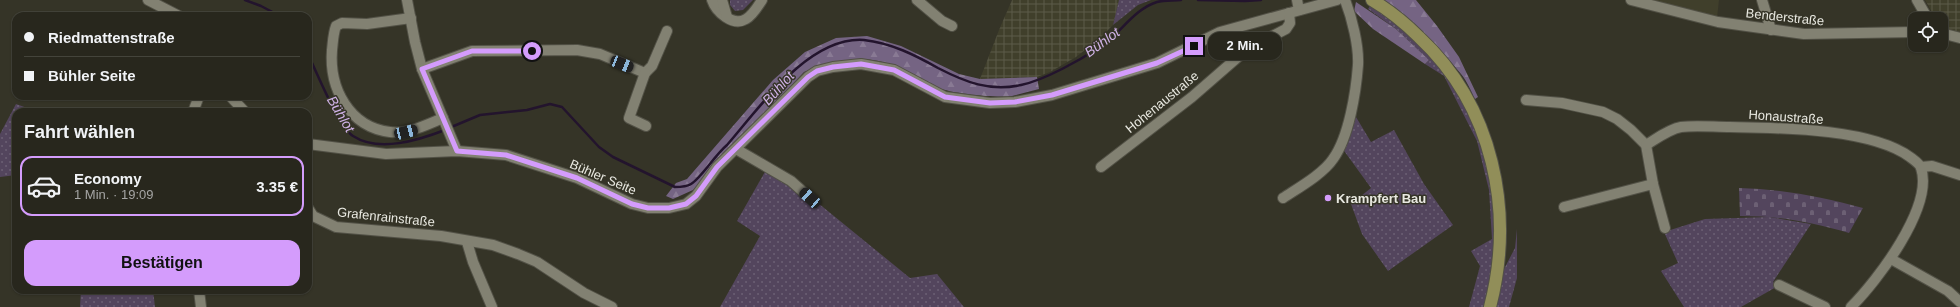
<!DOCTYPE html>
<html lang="de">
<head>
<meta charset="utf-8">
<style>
	body { margin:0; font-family:Helvetica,sans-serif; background:#34332a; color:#f1f3f6; height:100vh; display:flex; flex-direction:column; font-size:15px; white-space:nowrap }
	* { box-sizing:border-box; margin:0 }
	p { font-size:13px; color:#a5a5a4 }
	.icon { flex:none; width:22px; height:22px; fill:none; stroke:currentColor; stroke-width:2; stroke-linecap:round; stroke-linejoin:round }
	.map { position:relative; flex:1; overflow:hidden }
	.panel { position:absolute; left:12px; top:108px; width:300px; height:186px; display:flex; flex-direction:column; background:#28271d; border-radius:12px; box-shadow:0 1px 3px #0004,0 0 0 1px #44443b }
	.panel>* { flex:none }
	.hud { position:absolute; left:12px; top:12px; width:300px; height:88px; border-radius:12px; box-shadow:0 1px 3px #0004,0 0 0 1px #44443b; display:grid; align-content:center; height:88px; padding:0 12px; background:#28271d }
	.fabs { position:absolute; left:1908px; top:12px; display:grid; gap:8px }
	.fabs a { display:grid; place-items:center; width:40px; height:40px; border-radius:8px; background:#28271d; box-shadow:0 1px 3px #0004,0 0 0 1px #44443b; font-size:20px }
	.end { position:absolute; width:18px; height:18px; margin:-9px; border:5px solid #d49cfc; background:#111; box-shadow:0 0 0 2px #111 }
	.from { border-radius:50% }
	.bubble { position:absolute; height:28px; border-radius:12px; background:#28271d; box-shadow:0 1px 3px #0004,0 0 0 1px #44443b; font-size:13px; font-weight:600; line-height:28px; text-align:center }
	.car { position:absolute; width:12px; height:24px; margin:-12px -6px; border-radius:5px; box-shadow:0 0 3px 1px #0007; background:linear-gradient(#222 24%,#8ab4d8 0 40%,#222 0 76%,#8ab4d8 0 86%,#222 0) }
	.hud b { display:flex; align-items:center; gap:14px; height:38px; font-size:15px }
	.hud b+b { border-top:1px solid #44443b }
	.hud i { width:10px; height:10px; background:#f1f3f6 }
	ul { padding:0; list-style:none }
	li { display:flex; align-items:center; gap:12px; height:60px; margin:0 8px 6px; padding:0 4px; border:2px solid transparent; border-radius:12px }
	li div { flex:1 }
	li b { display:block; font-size:15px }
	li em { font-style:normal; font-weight:600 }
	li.current { border-color:#d49cfc }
	li>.icon { width:36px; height:36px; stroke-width:1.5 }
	h2 { padding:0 12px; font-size:18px; line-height:48px }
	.primary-button { display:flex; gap:8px; margin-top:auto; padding:8px 12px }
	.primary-button a { flex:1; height:46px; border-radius:12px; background:#d49cfc; color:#111; font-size:16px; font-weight:600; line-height:46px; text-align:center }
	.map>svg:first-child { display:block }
	.built { fill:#403f2b }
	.industrial { fill:url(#industrial-grid) }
	.grass { fill:url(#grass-dots) }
	.forest { fill:url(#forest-firs) }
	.cemetery { fill:url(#cemetery-stones) }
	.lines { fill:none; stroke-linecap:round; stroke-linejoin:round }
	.stream { stroke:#23142d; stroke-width:2.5 }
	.minor-casing { stroke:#525146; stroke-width:12 }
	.major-casing { stroke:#525146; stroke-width:14 }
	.minor { stroke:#828172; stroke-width:10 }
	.major { stroke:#918e59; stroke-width:12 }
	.route { stroke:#d49cfc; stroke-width:5 }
	.poi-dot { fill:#d49cfc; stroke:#353427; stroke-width:1.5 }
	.labels { text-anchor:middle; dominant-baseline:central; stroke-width:3; stroke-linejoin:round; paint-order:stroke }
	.street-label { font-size:13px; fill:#e8e8e0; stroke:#353427 }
	.poi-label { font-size:13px; font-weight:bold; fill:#e8e8e0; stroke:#353427; text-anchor:start }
	.water-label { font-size:14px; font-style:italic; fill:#d0b2e7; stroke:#353427 }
</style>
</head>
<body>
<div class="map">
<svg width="1960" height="307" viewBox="0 0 1960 307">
	<defs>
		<pattern id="industrial-grid" width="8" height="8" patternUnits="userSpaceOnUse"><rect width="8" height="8" fill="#403f2b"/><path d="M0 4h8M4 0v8" fill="none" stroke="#5c5b49"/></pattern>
		<pattern id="grass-dots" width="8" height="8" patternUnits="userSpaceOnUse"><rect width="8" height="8" fill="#53455d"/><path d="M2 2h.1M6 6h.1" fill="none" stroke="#6c6074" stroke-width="1.8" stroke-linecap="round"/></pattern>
		<pattern id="forest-firs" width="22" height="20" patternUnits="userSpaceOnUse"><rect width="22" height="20" fill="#756483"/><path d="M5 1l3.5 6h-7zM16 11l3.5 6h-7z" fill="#897a94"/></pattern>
		<pattern id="cemetery-stones" width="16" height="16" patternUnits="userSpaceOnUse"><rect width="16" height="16" fill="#53455d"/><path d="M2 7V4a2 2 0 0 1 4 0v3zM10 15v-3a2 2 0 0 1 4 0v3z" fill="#6c6074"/></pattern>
	</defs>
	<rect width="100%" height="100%" fill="#353427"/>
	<path class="built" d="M1647 0H1719L1717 18Z"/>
	<g class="industrial">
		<path d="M1012 0H1119L1113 25 1099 39 1076 57 1050 72 1037 77 980 79 999 30Z"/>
		<path d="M1925 0H1960V33L1941 28V19H1936Z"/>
	</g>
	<g class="grass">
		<path d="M730 0H753L743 10 735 11 730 5Z"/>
		<path d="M1119 0H1151L1138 5 1113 25Z"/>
		<path d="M1370 6C1429 43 1465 91 1485 157 1487 166 1491 175 1492 183 1494 191 1493 200 1494 208 1495 242 1492 274 1484 307H1469L1480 266 1471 251 1492 239 1489 190 1477 141 1444 76 1425 64 1429 60 1396 29 1368 9Z"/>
		<path d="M16 104 30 109 31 112H16V175L0 177V134Z"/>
		<path d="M1353 112 1371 142 1394 130 1424 184 1453 225 1388 271 1362 234 1351 204 1371 188 1342 148Z"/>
		<path d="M766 170 791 181 910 278 937 274 964 307H720L760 236 737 221Z"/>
		<path d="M1769 217 1811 224 1773 282 1778 286 1741 307H1684L1661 271 1678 263 1664 232 1705 219Z"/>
		<path d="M1517 229V278L1509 307H1495L1503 271 1515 248Z"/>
		<path d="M81 290H153L155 307H80Z"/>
	</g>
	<g class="forest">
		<path d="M1383 0H1416L1437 26 1459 57 1478 97 1475 99C1471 91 1467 81 1461 74 1441 49 1410 17 1383 0Z"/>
		<path d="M1356 2 1396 29 1429 60 1425 64 1373 29 1354 11Z"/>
		<path d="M867 36 901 46 959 74 980 79 1037 77 1039 89C1030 91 1021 94 1012 96 997 98 953 94 939 88 923 83 909 72 893 65 865 54 831 60 804 72L693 190 673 199 666 196 676 183 687 179 773 80 805 52 836 38Z"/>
	</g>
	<path class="cemetery" d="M1739 188C1782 189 1822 197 1863 208L1849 233C1811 222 1780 216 1740 216Z"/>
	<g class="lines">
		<g class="stream">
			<path d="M245 0 261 6 280 16"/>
			<path d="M1198 0 1245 1 1261 0"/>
			<path d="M308 54C316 71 339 127 353 136 379 153 419 140 445 130"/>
			<path d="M449 128 480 115 527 110 550 104 562 107 599 147 613 157 675 187C681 187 686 187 691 184 701 178 715 155 727 145 759 108 809 36 864 40 891 43 915 55 938 68 965 82 990 92 1021 85 1045 80 1080 60 1100 47 1120 34 1134 9 1157 2 1165 0 1174 1 1181 0"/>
		</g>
		<g class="minor-casing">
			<g id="minor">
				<path d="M148 0 179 16"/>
				<path d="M407 0 415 42 422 69 457 151"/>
				<path d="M712 0C716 12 733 27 746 19 753 15 758 6 762 0"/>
				<path d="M722 0 727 17"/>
				<path d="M917 0 942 21 952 26"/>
				<path d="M1297 0 1299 10"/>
				<path d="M1631 0 1718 22 1804 34 1915 32"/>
				<path d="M1762 0 1771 30"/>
				<path d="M1917 0 1928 19"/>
				<path d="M411 18 367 24 342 23 336 26C333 34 333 42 332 50 329 88 349 127 390 132 409 134 426 125 443 118"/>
				<path d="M1941 33 1960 38"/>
				<path d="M422 69 472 51 577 50 600 54 645 73 652 66 667 31"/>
				<path d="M645 73 629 118 646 126"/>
				<path d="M230 96 245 112"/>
				<path d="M1526 100 1562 103 1603 112 1617 119 1631 130 1646 145 1653 184 1665 228"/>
				<path d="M193 112 199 96"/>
				<path d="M308 144 386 154 457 151 506 155 577 178 632 204 648 208H669L686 204 696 196 717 167 808 77 817 71 833 67 861 64 894 70 945 97 990 103 1015 102 1052 95 1157 63 1220 32 1337 0"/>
				<path d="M1646 145C1656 139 1669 129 1681 127 1696 125 1714 127 1730 127 1779 128 1870 128 1910 157 1914 160 1920 164 1921 168 1934 207 1877 281 1851 307"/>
				<path d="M736 149 791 181 810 198"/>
				<path d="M1101 167 1192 97 1238 57 1257 44 1286 29 1290 23 1289 13"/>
				<path d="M1921 167 1932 166 1960 175"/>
				<path d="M1283 198C1298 188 1323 174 1333 159 1349 137 1356 92 1358 65 1359 46 1352 18 1345 0"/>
				<path d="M1564 207 1653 184"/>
				<path d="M308 208 313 216 336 227 441 236 493 245 518 254 537 262 584 293 612 307"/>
				<path d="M467 242 473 262 492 307"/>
				<path d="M1891 259 1948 291 1960 302"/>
				<path d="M1779 285 1825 307"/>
				<path d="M199 290 201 307"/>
			</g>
		</g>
		<g class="major-casing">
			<path id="major" d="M1372 0C1389 10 1405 23 1419 37 1493 106 1515 211 1490 307"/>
		</g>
		<use href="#minor" class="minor"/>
		<use href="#major" class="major"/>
	</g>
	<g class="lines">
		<path class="route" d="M532 51H472L422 69 457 151 506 155 577 178 632 204 648 208H669L686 204 696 196 717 167 808 77 817 71 833 67 861 64 894 70 945 97 990 103 1015 102 1052 95 1157 63 1194 46"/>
	</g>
	<circle class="poi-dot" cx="1328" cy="198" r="4"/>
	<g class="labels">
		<g class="street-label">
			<text transform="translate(1785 17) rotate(6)">Benderstraße</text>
			<text transform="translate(1162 102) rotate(-39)">Hohenaustraße</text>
			<text transform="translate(1786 117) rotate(4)">Honaustraße</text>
			<text transform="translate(603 177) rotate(23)">Bühler Seite</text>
			<text transform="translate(386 217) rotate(6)">Grafenrainstraße</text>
		</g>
		<g class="poi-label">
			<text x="1336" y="198">Krampfert Bau</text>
		</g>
		<g class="water-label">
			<text transform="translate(1102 42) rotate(-36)">Bühlot</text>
			<text transform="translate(778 88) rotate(-48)">Bühlot</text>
			<text transform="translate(341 114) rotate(59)">Bühlot</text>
		</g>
	</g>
</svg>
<div class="fabs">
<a><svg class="icon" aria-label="locate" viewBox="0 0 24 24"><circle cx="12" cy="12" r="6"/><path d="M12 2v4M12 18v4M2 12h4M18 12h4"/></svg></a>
</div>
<i class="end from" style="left:532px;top:51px"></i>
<i class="end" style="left:1194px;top:46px"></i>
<div class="bubble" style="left:1208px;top:32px;width:74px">2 Min.</div>
<i class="car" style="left:622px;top:64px;rotate:112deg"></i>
<i class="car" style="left:406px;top:132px;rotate:77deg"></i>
<i class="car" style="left:810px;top:198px;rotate:312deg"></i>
<div class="hud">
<b><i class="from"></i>Riedmattenstraße</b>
<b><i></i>Bühler Seite</b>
</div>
<section class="panel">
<h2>Fahrt wählen</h2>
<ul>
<li class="current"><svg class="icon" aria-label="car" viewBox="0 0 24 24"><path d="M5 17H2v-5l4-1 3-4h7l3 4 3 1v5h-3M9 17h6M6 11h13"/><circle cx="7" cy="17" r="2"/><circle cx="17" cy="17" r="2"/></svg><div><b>Economy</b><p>1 Min. · 19:09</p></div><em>3.35 €</em></li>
</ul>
<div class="primary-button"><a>Bestätigen</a></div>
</section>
</div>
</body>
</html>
